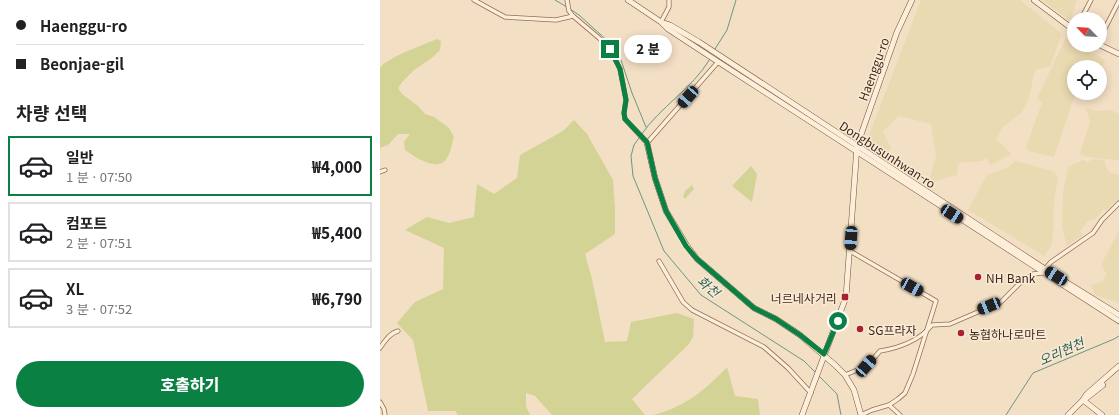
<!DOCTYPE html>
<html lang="ko">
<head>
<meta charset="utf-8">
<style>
	body { margin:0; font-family:Georgia,"Noto Sans KR",serif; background:#f2f2f2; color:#202124; height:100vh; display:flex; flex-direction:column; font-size:15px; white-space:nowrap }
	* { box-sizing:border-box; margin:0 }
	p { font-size:13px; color:#757577 }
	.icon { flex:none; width:22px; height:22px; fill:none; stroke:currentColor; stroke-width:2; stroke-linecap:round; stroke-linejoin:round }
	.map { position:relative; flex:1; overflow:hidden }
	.sheet { display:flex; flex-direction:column; background:#fff; width:380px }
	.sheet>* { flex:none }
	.top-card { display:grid; align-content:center; height:88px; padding:0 16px; background:#fff }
	.needle { width:26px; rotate:295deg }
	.fabs { position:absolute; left:687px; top:12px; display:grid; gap:8px }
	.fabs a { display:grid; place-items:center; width:40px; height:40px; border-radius:50%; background:#fff; box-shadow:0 2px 10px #0003; font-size:20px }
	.end { position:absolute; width:18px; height:18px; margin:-9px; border:5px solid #0b8043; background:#fff; box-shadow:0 0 0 2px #fff }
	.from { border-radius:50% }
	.bubble { position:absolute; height:28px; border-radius:14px; background:#fff; box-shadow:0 2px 10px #0003; font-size:13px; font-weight:800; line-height:28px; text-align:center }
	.car { position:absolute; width:12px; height:24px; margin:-12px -6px; border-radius:5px; box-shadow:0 0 3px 1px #0007; background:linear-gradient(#222 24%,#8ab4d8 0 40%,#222 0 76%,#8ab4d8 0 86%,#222 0) }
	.top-card b { display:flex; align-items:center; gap:14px; height:38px; font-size:15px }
	.top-card b+b { border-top:1px solid #e0e0e0 }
	.top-card i { width:10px; height:10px; background:#202124 }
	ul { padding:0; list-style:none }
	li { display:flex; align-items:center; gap:12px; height:60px; margin:0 8px 6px; padding:0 8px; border:2px solid #e0e0e0; border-radius:0px }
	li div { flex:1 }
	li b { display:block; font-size:15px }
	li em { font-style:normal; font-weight:800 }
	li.selected { border-color:#0b8043 }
	li>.icon { width:36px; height:36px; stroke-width:1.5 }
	h2 { padding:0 16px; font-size:18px; line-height:48px }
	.primary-button { display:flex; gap:8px; margin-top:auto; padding:8px 16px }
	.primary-button a { flex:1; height:46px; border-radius:24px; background:#0b8043; color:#fff; font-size:16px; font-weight:800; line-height:46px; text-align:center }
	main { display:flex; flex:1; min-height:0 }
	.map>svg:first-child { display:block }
	.farmland { fill:#eadab1 }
	.green { fill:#d3d396 }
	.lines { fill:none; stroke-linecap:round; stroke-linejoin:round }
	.stream { stroke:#6c9686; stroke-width:1 }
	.street-casing { stroke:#916f58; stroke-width:5 }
	.secondary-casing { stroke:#73503b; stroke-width:6 }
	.street { stroke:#fdeed9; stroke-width:3.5 }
	.secondary { stroke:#fdeed9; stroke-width:5 }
	.route { stroke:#0b8043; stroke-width:5 }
	.poi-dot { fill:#a82032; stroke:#faead5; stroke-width:1.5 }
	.labels { text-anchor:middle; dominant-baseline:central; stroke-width:3; stroke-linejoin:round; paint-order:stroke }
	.street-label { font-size:12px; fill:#3f2a1d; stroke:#faead5 }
	.poi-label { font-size:12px; fill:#3f2a1d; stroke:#faead5; text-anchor:start }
	.water-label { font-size:13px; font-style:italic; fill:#2b6157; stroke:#faead5 }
</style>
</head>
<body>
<main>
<section class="sheet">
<div class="top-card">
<b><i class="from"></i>Haenggu-ro</b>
<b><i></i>Beonjae-gil</b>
</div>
<h2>차량 선택</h2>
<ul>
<li class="selected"><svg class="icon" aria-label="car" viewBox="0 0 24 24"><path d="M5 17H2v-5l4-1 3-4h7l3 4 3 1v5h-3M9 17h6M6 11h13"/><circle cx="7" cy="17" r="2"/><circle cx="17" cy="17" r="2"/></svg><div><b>일반</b><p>1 분 · 07:50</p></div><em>₩4,000</em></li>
<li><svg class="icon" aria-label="car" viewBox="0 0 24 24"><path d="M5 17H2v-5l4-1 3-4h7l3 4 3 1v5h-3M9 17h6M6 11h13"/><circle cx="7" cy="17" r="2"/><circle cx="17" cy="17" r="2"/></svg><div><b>컴포트</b><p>2 분 · 07:51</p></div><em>₩5,400</em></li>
<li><svg class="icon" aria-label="car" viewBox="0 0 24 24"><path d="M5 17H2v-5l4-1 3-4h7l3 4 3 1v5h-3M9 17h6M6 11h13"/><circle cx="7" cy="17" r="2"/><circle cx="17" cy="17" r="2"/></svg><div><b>XL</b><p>3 분 · 07:52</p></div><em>₩6,790</em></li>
</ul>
<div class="primary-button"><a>호출하기</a></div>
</section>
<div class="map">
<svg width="739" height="415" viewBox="0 0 739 415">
	<rect width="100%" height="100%" fill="#f3dfc4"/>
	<g class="farmland">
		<path d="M541 0H640L682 34 670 66 655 70 649 98 642 112 623 127 616 139 632 154 610 165 607 158 602 161 578 163 577 175 552 182 550 178 556 155 551 124 519 116 503 131 511 148 505 158 486 143Z"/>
		<path d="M662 0H697L690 21Z"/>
		<path d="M686 38 694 42V45H699L725 60 720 71V67H694V93H698L693 100 674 157 648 151 646 146 651 134 652 130 662 103 657 98Z"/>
		<path d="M706 108 718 111 731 110 739 114V160L715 158 704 156 700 153 710 122Z"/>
		<path d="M714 159 725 161 726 168 729 172 739 175V198L726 211 724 209 714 220H709L700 231 703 235 687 246 682 227 683 194 688 167 703 160 707 162Z"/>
		<path d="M635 161 673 171 676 174 678 177 674 202 673 235 671 246 664 256 588 210 607 175 628 167Z"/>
		<path d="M739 230V303L715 295 711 285 722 282 727 274 721 265Z"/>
	</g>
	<g class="green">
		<path d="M57 39 61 41 60 50 53 57 34 70 22 82 18 88 22 94 38 106 45 114 54 117 69 128 74 137C72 143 70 154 67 158 58 173 35 157 25 150L24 142 30 134H18L8 145 0 148V68C8 57 43 45 57 39Z"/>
		<path d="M194 120 207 134 233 180 235 207V234L205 254 212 279 225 342 247 341 251 322 297 313 314 319 313 337 308 345 252 399 265 415H172L155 396 146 393V406L150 415H78L75 411H48L33 340 17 323 35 302 63 289 64 248 25 230 47 217 69 223 94 217 97 184 114 194 137 178 140 155 183 131Z"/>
		<path d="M371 166 377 174 372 202 352 186Z"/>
		<path d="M312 185 314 189 305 199 303 197 305 191Z"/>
		<path d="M347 367 355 396 378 399 380 415H273C303 408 327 389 347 367Z"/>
	</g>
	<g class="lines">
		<g class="stream">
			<path d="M175 0 187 7"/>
			<path d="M190 9 199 15 231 44 241 60 252 93 266 127"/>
			<path d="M335 49 347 30 356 0"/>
			<path d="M261 135C280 107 312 89 330 59"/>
			<path d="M259 138 254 145 251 156 253 176 284 251 321 295 424 361 435 372"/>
			<path d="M439 376 457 394 461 415"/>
			<path d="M626 415 653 373 734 339 739 336"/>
		</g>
		<g class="street-casing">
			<g id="street">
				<path d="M94 0 125 17 176 20 193 16"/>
				<path d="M187 0 189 11 193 16 219 38 230 49 240 69 246 100 244 113 245 119 267 143 338 62"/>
				<path d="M701 19 711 0"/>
				<path d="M281 22 289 7V0"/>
				<path d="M720 38 739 1"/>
				<path d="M0 172 5 170"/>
				<path d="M470 251 556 301 533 374 525 393 518 399 509 405"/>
				<path d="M279 261 303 302 312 310 384 347 408 368 431 393"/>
				<path d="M665 269 671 262 713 233 722 220 739 203"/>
				<path d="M0 348C5 341 10 333 18 331"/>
				<path d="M465 375 487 366 500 351C519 348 540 340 552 325L570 324 621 302 641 282 653 274 662 273"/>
				<path d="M0 402 4 409 5 415"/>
				<path d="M481 415 492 410 509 405 520 415"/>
			</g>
		</g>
		<g class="secondary-casing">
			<g id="secondary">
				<path d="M248 0 281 22 288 29 343 65 739 321"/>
				<path d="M654 0 694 30"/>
				<path d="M284 23 290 25 319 42 665 269 739 315"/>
				<path d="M720 45 739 54"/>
				<path d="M267 143 275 178 286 211 307 246 317 259 374 308 396 319 420 335 455 365 465 375 474 390 481 415"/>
				<path d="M703 400 722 415"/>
				<path d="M704 400 723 385"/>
				<path d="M422 415 466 297 477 146 517 32 532 0"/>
				<path d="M688 415 703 400 707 394 739 366"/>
			</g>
		</g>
		<use href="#street" class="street"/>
		<use href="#secondary" class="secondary"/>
	</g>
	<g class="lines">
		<path class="route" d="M230 49 240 69 246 100 244 113 245 119 267 142 275 178 286 211 306 246 317 259 374 308 396 319 420 335 444 354 458 321"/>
	</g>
	<g class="poi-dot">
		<circle cx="598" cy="277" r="4"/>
		<rect x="461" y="293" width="8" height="8" rx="2"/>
		<circle cx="480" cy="329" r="4"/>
		<circle cx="581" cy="333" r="4"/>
	</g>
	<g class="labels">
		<g class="street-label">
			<text transform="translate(493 69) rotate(-70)">Haenggu-ro</text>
			<text transform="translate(508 154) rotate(33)">Dongbusunhwan-ro</text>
		</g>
		<g class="poi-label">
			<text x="606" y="277">NH Bank</text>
			<text x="457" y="297" text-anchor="end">너르네사거리</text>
			<text x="488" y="329">SG프라자</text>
			<text x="589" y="333">농협하나로마트</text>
		</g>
		<g class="water-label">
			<text transform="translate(329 286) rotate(41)">화천</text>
			<text transform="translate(681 351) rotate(-24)">오리현천</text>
		</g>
	</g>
</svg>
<div class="fabs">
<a><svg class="needle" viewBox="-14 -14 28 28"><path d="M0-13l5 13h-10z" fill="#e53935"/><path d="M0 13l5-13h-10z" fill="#757577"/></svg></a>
<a><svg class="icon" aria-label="locate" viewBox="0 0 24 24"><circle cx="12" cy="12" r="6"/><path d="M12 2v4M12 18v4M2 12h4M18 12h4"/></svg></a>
</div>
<i class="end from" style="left:458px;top:321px"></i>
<i class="end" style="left:230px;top:49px"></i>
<div class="bubble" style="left:244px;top:35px;width:48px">2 분</div>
<i class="car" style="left:308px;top:97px;rotate:221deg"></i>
<i class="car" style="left:572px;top:214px;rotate:123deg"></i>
<i class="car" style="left:471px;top:238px;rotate:184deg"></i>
<i class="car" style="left:676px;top:276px;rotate:302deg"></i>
<i class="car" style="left:532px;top:287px;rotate:119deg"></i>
<i class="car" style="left:609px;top:306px;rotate:248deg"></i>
<i class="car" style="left:486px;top:366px;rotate:41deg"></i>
</div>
</main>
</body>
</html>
